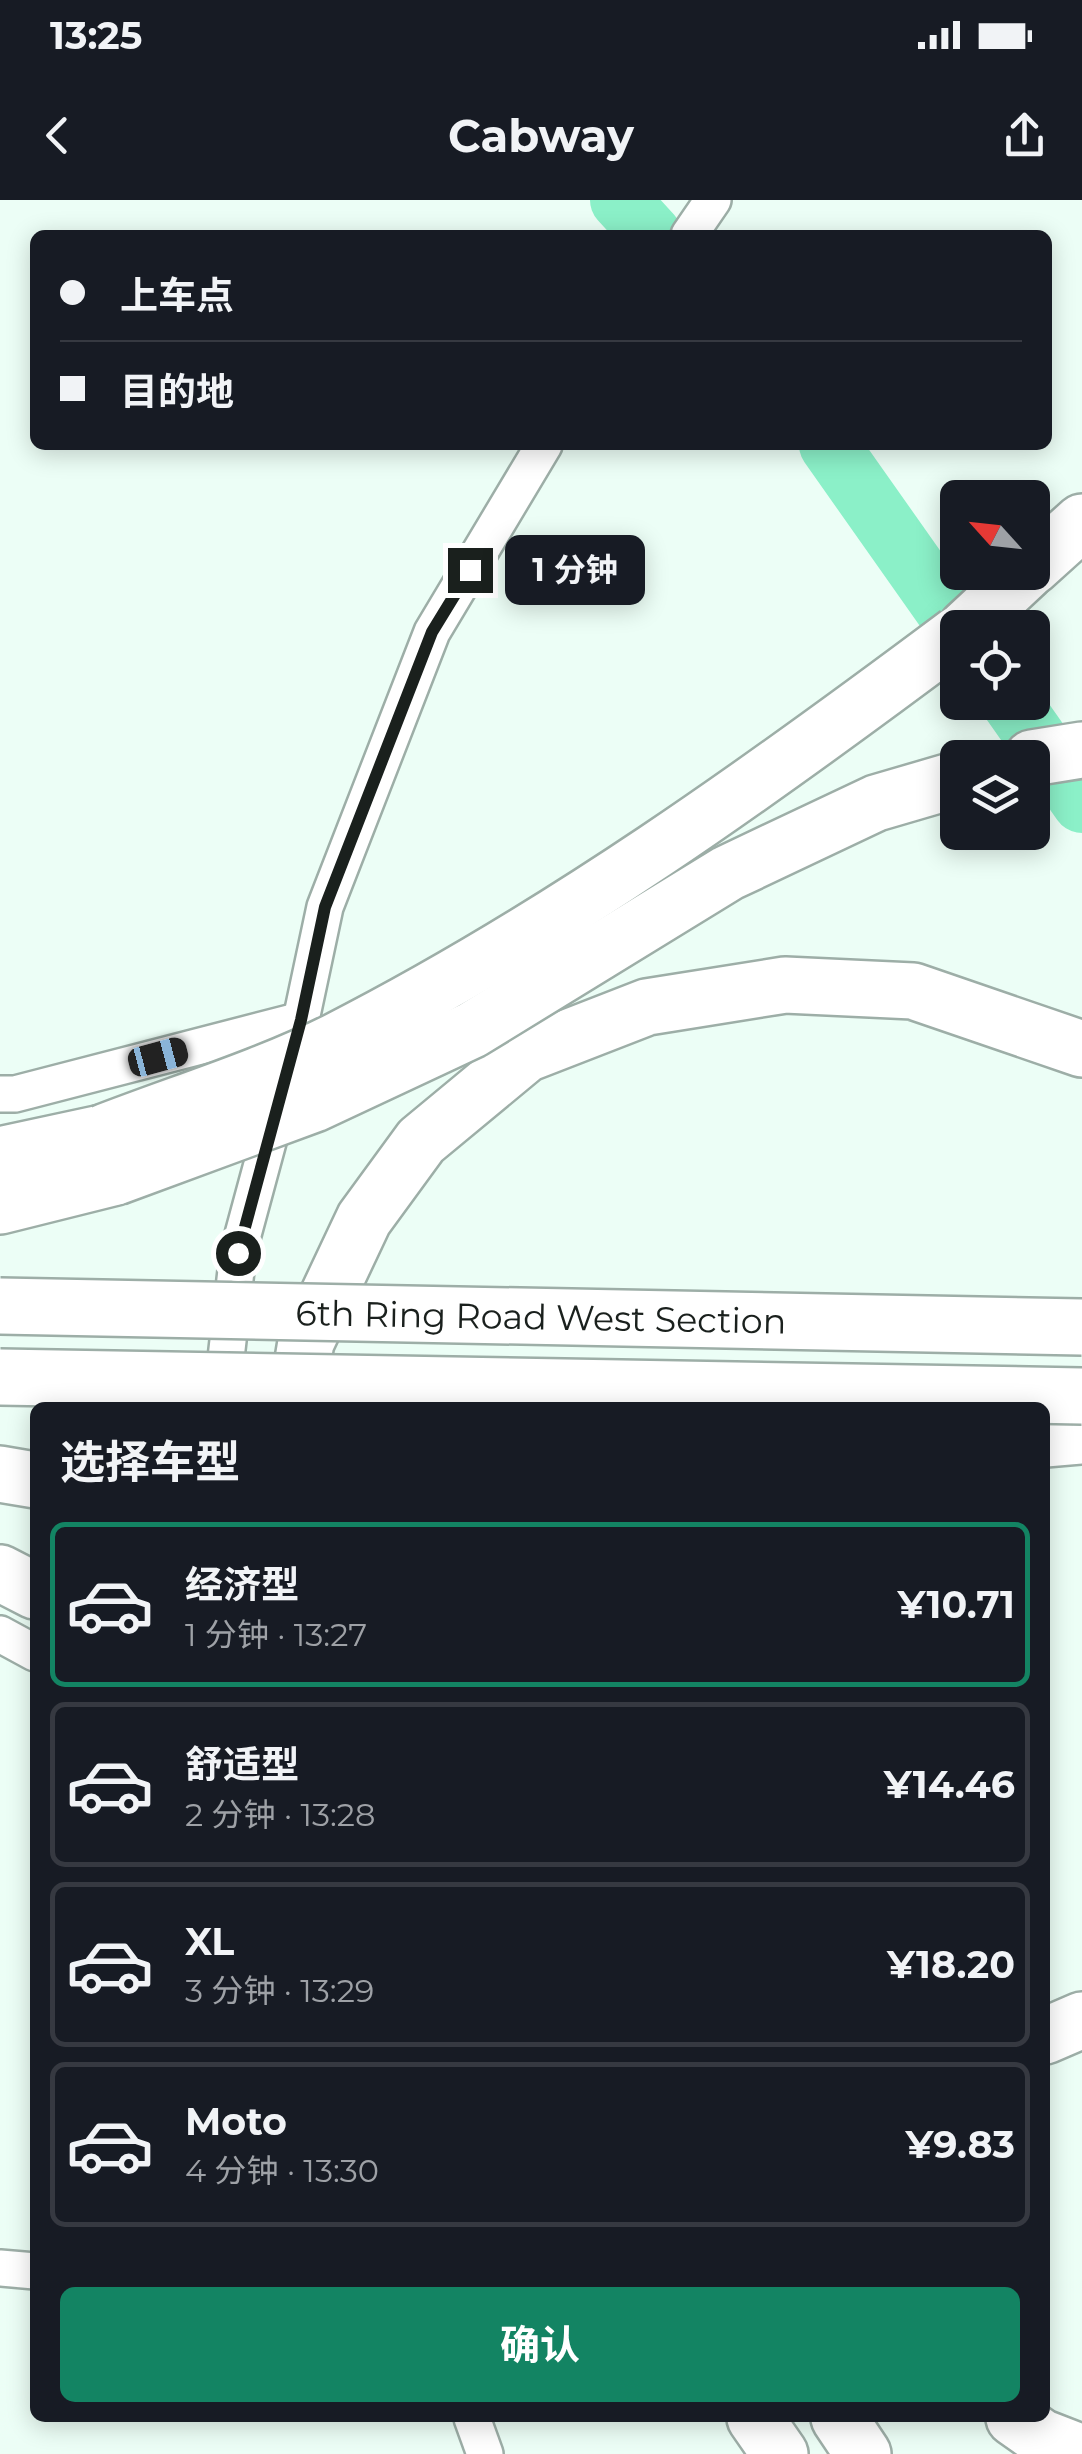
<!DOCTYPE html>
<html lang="zh">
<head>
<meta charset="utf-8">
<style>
	body { margin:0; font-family:Montserrat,"Noto Sans SC",sans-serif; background:#242831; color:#f1f3f6; height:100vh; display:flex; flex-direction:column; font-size:38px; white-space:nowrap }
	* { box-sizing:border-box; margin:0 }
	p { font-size:32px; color:#9ea1a6 }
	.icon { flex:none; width:55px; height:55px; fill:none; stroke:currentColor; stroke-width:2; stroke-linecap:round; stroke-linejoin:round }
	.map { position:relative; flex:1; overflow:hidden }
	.panel { position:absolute; left:30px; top:1202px; width:1020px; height:1020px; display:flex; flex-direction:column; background:#171b24; border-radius:15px; box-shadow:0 5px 25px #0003 }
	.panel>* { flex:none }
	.guide { position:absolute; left:30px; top:30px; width:1022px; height:220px; border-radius:15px; box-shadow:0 5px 25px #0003; display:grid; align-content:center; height:220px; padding:0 30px; background:#171b24 }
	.needle { width:65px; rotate:297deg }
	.buttons { position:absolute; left:940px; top:280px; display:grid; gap:20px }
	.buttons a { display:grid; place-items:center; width:110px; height:110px; border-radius:15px; background:#171b24; box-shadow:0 5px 25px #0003; font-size:50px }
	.end { position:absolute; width:45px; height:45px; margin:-22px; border:12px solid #1a201d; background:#fff; box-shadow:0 0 0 5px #fff }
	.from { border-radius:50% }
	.bubble { position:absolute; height:70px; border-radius:15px; background:#171b24; box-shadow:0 5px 25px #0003; font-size:32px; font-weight:700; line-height:70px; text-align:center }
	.car { position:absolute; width:30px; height:60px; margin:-30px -15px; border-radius:12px; box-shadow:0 0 8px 2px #0007; background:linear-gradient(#222 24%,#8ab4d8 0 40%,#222 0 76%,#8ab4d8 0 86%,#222 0) }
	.guide b { display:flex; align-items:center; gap:35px; height:95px; font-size:38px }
	.guide b+b { border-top:2px solid #363941 }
	.guide i { width:25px; height:25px; background:#f1f3f6 }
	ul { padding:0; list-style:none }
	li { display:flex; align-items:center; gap:30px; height:165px; margin:0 20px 15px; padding:0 10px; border:5px solid #363941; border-radius:15px }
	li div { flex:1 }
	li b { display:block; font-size:38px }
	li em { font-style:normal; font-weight:700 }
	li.current { border-color:#138463 }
	li>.icon { width:90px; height:90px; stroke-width:1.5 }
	h2 { padding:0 30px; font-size:45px; line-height:120px }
	.button { display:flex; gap:20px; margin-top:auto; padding:20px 30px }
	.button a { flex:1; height:115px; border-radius:15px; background:#138463; color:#fff; font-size:40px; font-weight:700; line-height:115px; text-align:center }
	.status { display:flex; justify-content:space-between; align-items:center; height:70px; padding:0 50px; background:#171b24; direction:ltr }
	.status svg { height:28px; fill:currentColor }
	header { display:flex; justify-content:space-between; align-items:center; height:130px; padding:0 30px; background:#171b24; font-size:45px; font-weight:700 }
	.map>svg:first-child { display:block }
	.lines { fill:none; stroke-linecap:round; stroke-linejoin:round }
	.river { stroke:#8bf0c8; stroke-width:60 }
	.street-casing { stroke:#9daea7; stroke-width:40 }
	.highway-casing { stroke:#9daea7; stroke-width:60 }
	.street { stroke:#fff; stroke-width:35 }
	.highway { stroke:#fff; stroke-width:55 }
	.highway-bridge-casing { stroke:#9daea7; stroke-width:60; stroke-linecap:butt }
	.highway-bridge { stroke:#fff; stroke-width:55 }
	.route { stroke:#1a201d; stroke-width:12 }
	.labels { text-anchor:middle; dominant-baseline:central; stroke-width:8; stroke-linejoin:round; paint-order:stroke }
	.street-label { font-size:35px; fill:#1a201d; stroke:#fff }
</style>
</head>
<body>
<div class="status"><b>13:25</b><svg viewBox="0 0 49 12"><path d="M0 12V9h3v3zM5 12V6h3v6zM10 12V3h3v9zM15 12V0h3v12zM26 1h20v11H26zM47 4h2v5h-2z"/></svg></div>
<header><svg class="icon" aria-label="back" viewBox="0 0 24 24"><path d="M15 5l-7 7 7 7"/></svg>Cabway<svg class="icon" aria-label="share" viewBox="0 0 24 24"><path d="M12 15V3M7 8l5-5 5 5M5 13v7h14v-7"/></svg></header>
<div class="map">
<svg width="1082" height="2254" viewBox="0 0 1082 2254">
	<rect width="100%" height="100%" fill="#ecfef6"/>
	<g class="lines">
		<g class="river">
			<path d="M620 0 652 35"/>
			<path d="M829 245 958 428"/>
			<path d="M1011 502 1082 603"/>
		</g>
		<g class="street-casing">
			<g id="street">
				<path d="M689 35 713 0"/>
				<path d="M0 894H15L301 820"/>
				<path d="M221 1202 238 1053 301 820 325 707 432 432 544 245"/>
				<path d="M0 1434 35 1453"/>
				<path d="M0 2068 35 2071"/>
				<path d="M472 2218 485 2254"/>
			</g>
		</g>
		<g class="highway-casing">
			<g id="highway">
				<path d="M1032 367 1082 322"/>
				<path d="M966 428 1026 372"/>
				<path d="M1032 558 1082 550"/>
				<path d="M0 955 102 933"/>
				<path d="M0 1006 116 977"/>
				<path d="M295 1208 306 1142 364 1019 421 941 526 854 647 807 785 785 913 791 1082 849"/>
				<path d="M1045 1239 1082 1236"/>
				<path d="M0 1274 35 1280"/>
				<path d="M0 1373 35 1391"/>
				<path d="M1045 1836 1082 1820"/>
				<path d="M755 2218 780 2254"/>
				<path d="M839 2218 863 2254"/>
				<path d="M1014 2218 1041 2237 1082 2253"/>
			</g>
		</g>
		<use href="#street" class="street"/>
		<use href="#highway" class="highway"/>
		<g class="highway-bridge-casing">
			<g id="highway-bridge">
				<path d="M102 933C179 903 262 878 336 841 557 728 759 583 958 434"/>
				<path d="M116 977 314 904 472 830 728 673 876 603 958 579"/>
				<path d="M0 1106 1082 1127"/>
				<path d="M0 1177 1082 1196"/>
			</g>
		</g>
		<use href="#highway-bridge" class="highway-bridge"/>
	</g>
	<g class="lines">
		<path class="route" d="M238 1053 301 820 325 707 432 432 470 370"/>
	</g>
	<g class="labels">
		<g class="street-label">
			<text transform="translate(541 1117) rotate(1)">6th Ring Road West Section</text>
		</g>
	</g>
</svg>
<div class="buttons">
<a><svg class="needle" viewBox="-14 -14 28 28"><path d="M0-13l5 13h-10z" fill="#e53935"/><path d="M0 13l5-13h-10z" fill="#9ea1a6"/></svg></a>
<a><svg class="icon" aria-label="locate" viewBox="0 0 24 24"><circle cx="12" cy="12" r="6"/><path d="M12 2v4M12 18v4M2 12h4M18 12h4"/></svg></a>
<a><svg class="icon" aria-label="layers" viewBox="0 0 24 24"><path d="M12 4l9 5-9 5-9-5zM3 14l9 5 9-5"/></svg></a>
</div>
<i class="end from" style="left:238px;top:1053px"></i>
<i class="end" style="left:470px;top:370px"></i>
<div class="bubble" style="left:505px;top:335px;width:140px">1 分钟</div>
<i class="car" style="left:158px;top:857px;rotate:75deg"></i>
<div class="guide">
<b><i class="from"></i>上车点</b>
<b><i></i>目的地</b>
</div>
<section class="panel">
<h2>选择车型</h2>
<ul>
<li class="current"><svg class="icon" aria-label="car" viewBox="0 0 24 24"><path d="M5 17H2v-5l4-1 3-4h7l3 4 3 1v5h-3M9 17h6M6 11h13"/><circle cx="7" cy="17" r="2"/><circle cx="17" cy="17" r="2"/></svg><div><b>经济型</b><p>1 分钟 · 13:27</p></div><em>¥10.71</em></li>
<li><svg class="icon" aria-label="car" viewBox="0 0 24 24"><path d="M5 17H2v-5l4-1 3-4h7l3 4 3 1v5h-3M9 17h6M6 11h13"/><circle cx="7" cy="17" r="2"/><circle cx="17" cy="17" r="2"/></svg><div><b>舒适型</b><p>2 分钟 · 13:28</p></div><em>¥14.46</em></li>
<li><svg class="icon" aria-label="car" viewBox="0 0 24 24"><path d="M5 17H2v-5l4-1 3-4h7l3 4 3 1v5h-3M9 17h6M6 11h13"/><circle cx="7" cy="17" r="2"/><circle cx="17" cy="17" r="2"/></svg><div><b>XL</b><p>3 分钟 · 13:29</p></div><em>¥18.20</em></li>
<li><svg class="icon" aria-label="car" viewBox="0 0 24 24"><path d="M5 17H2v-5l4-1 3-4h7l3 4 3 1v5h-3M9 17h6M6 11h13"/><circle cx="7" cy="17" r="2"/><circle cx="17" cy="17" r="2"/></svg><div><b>Moto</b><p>4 分钟 · 13:30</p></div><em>¥9.83</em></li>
</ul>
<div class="button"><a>确认</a></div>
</section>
</div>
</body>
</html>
